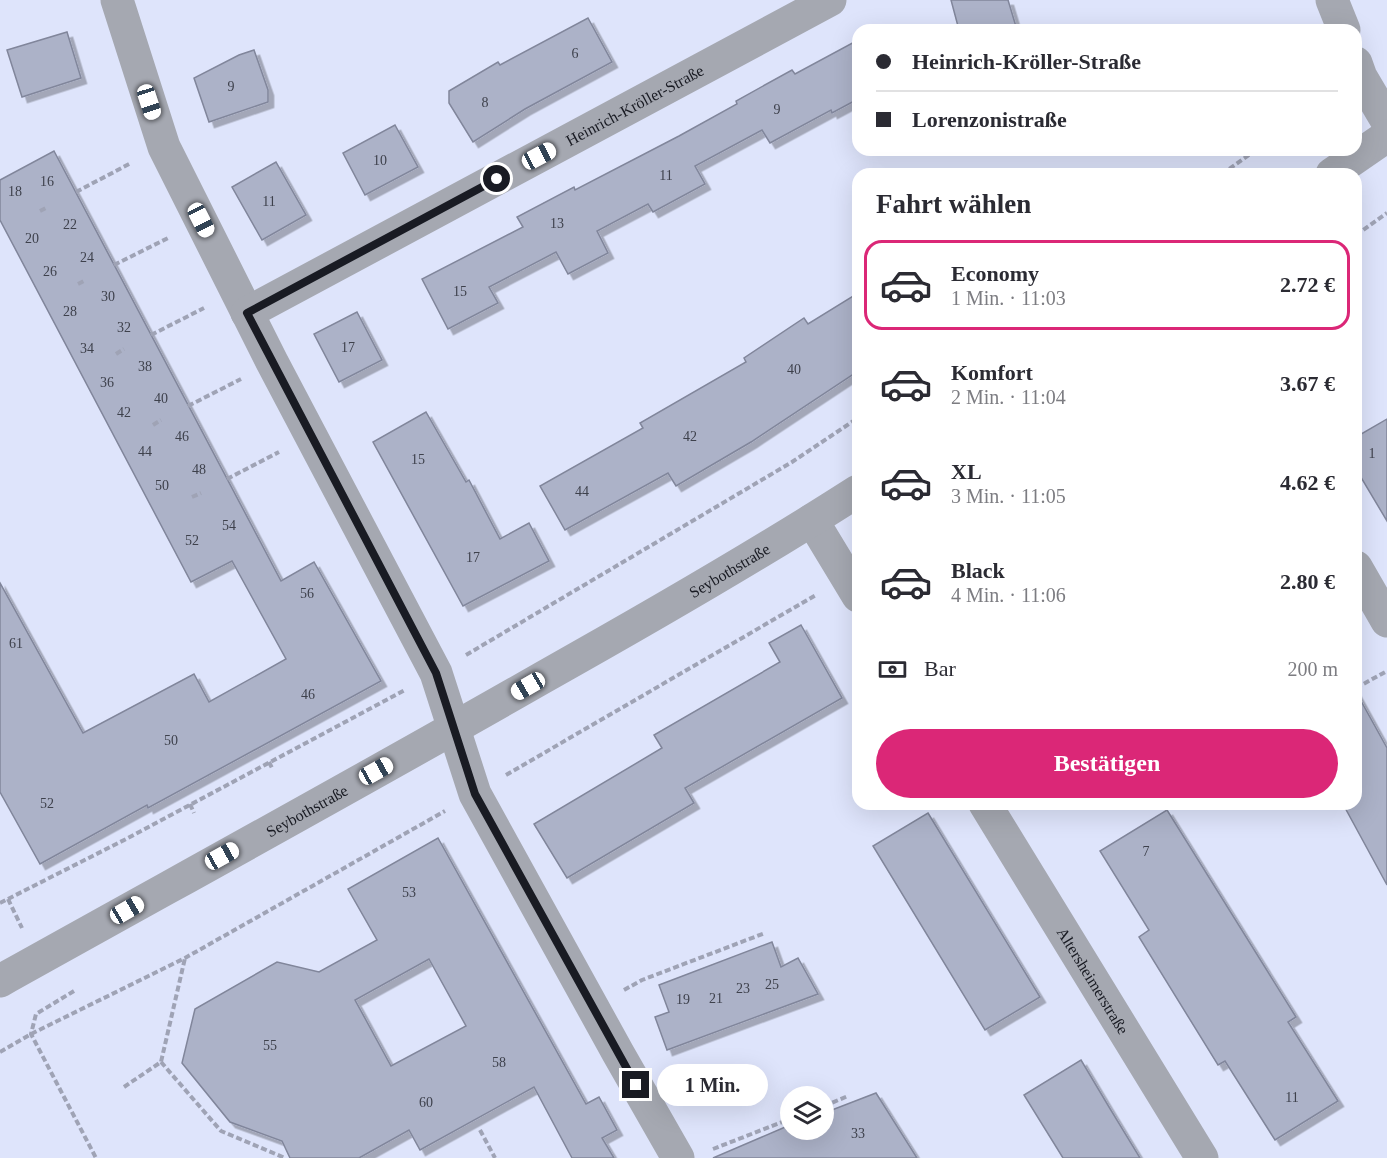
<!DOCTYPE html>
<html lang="de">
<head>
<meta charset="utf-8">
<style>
	body { margin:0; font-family:Georgia,serif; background:#f2f2f3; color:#2b2b33; height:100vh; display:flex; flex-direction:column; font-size:22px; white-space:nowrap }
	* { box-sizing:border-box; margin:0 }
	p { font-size:20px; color:#7c7c81 }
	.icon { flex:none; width:33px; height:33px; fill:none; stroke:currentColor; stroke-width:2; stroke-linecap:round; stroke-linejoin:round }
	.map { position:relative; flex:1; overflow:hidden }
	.drawer { position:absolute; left:852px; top:168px; width:510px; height:642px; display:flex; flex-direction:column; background:#fff; border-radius:18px; box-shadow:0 6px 24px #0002 }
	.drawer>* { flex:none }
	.top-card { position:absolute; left:852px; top:24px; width:510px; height:132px; border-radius:18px; box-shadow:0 6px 24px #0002; display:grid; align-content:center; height:132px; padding:0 24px; background:#fff }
	.tools { position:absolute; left:780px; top:1086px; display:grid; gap:12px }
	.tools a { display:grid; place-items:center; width:54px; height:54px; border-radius:50%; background:#fff; box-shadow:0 6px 24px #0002; font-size:30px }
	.end { position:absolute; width:27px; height:27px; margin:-14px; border:8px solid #191b23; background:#fff; box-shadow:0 0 0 3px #fff }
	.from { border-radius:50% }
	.bubble { position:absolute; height:42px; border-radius:21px; background:#fff; box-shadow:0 6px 24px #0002; font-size:20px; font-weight:700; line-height:42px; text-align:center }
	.car { position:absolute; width:18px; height:36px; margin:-18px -9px; border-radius:8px; box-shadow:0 0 4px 2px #0007; background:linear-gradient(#fff 24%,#345 0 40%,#fff 0 76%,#345 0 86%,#fff 0) }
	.top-card b { display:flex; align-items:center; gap:21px; height:57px; font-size:22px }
	.top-card b+b { border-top:2px solid #e1e1e2 }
	.top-card i { width:15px; height:15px; background:#2b2b33 }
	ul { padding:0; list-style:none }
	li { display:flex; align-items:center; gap:18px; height:90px; margin:0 12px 9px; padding:0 12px; border:3px solid transparent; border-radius:18px }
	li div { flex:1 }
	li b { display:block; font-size:22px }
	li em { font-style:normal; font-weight:700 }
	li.current { border-color:#db2777 }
	li>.icon { width:54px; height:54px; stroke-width:1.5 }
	h2 { padding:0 24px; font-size:27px; line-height:72px }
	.pay { display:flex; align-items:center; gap:15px; height:66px; padding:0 24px; font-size:22px }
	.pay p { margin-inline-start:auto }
	.primary-button { display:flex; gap:12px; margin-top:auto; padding:12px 24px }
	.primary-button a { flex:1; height:69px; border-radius:36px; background:#db2777; color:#fff; font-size:24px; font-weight:700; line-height:69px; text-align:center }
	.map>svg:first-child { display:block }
	.building { fill:#acb2c8; stroke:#81869b; stroke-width:1.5; fill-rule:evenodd; filter:url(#shadow) }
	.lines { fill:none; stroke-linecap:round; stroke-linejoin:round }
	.path { stroke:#9fa3b5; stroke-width:4; stroke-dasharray:6 3; stroke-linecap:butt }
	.minor { stroke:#a5a8b1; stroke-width:33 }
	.tertiary { stroke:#a5a8b1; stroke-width:33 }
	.route { stroke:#191b23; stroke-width:8 }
	.labels { text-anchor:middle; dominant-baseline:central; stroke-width:4.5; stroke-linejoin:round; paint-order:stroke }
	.number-label { font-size:14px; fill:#3e414c }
	.street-label { font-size:16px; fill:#191b23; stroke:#fff }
</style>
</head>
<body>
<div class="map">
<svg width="1387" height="1158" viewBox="0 0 1387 1158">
	<defs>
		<filter id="shadow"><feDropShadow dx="5.5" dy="5.5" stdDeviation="0" flood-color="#0004"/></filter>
	</defs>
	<rect width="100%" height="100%" fill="#dee4fb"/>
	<g class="building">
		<path d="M951 0H1008L1017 30H959Z"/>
		<path d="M588 18 612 62 525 109 473 142 449 103V91L498 62 500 65Z"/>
		<path d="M67 32 81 78 22 97 7 50Z"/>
		<path d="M858 40V99L832 113 831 110 770 143 762 130 695 166 705 184 653 212 648 204 597 231 608 253 568 274 556 252 489 287 498 303 448 329 422 279 523 227 517 217 574 187 575 190 679 136 737 104 736 101 792 70 795 74Z"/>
		<path d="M254 50 268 90V102L209 122 194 78 239 55Z"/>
		<path d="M395 125 418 167 365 195 343 153Z"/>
		<path d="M54 151 281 581 314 562 381 681 148 808 147 805 40 864 0 792V583L83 733 194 674 209 702 286 659 232 561 191 582 0 220V180Z"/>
		<path d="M276 162 306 215 262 240 232 187Z"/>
		<path d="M858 293V371L751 442 676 486 668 473 565 530 540 486 643 428 640 423 746 362 744 358 804 318 808 324Z"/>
		<path d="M357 312 382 360 339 382 314 334Z"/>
		<path d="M426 412 466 482 469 480 500 539 529 523 549 561 463 606 373 442Z"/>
		<path d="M1387 419V521L1356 469V437Z"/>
		<path d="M801 625 842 698 685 788 694 803 567 878 534 824 662 748 654 735 780 662 769 643Z"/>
		<path d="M1356 692 1387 748V885L1343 804H1356Z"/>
		<path d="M1167 810 1296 1017 1288 1022 1338 1101 1275 1140 1225 1061 1218 1065 1139 937 1149 930 1100 851Z"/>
		<path d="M928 813 1040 997 985 1030 873 846Z"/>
		<path d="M438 838 586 1104 599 1097 617 1130 602 1138 614 1158H572L534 1087 420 1150 409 1130 359 1158H290L282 1141 230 1122 182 1063 195 1009 277 962 319 972 377 940 348 889ZM429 959 466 1026 391 1066 355 1000Z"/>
		<path d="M772 942 781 967 798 958 818 994 667 1050 655 1017 669 1012 659 985Z"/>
		<path d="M1081 1060 1109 1107 1140 1158H1063L1024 1095Z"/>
		<path d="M876 1093 917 1158H713L790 1125V1130H824V1113Z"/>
	</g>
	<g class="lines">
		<g class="path">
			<path d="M1222 174 1256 150"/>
			<path d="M76 192 131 163"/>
			<path d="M40 211 48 207"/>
			<path d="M1356 235 1387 213"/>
			<path d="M114 265 170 237"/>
			<path d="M78 284 86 280"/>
			<path d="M151 335 204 308"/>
			<path d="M116 354 124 349"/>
			<path d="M188 406 241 379"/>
			<path d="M153 425 161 420"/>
			<path d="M227 479 279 452"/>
			<path d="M192 497 201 493"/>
			<path d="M466 655 792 462 858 418"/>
			<path d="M1356 688 1387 671"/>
			<path d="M269 762 273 770"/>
			<path d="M506 775 816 595"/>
			<path d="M190 804 194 813"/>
			<path d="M8 899 22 928"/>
			<path d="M0 903 128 838 405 690"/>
			<path d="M624 990 642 980 765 933"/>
			<path d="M74 991 36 1014 31 1034 96 1158"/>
			<path d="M0 1052 31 1034 185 958 445 811"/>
			<path d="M161 1062 221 1131 285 1158"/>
			<path d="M124 1087 161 1062 185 958"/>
			<path d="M824 1106 848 1096"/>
			<path d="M480 1130 495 1158"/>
			<path d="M713 1149 790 1119"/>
		</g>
		<g class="minor">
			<path d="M117 0 164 147 272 362 436 673 475 794 618 1053 678 1158"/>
			<path d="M1332 0 1344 30"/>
			<path d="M1356 63 1361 77 1387 121"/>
			<path id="s1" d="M247 313 830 0"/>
			<path d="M812 520 858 596"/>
			<path d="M1356 567 1387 621"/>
			<path id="s2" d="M985 804 1202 1158"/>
		</g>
		<g class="tertiary">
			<path d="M1332 174 1387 136"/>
			<path id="s3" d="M0 981C181 880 362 781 542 678 649 618 755 557 858 491"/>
		</g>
	</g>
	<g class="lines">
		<path class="route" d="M497 179 247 313 436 673 475 794 636 1085"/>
	</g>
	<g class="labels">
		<g class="number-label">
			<text x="575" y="53">6</text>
			<text x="231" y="86">9</text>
			<text x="485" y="102">8</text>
			<text x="777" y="109">9</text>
			<text x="380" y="160">10</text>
			<text x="666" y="175">11</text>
			<text x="47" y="181">16</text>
			<text x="15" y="191">18</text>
			<text x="269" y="201">11</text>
			<text x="557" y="223">13</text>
			<text x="70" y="224">22</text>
			<text x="32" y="238">20</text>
			<text x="87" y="257">24</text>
			<text x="50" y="271">26</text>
			<text x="460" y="291">15</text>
			<text x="108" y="296">30</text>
			<text x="70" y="311">28</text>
			<text x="124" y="327">32</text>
			<text x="348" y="347">17</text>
			<text x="87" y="348">34</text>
			<text x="145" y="366">38</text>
			<text x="794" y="369">40</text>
			<text x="107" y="382">36</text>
			<text x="161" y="398">40</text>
			<text x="124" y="412">42</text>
			<text x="182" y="436">46</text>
			<text x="690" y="436">42</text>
			<text x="145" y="451">44</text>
			<text x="1372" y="453">1</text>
			<text x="418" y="459">15</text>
			<text x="199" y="469">48</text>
			<text x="162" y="485">50</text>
			<text x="582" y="491">44</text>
			<text x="229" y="525">54</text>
			<text x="192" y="540">52</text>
			<text x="473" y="557">17</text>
			<text x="307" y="593">56</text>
			<text x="16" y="643">61</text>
			<text x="308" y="694">46</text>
			<text x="171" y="740">50</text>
			<text x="47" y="803">52</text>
			<text x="1146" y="851">7</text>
			<text x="409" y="892">53</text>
			<text x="772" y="984">25</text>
			<text x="743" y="988">23</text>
			<text x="716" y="998">21</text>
			<text x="683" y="999">19</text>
			<text x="270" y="1045">55</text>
			<text x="499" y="1062">58</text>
			<text x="1292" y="1097">11</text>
			<text x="426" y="1102">60</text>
			<text x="858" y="1133">33</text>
		</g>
		<g class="street-label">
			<text stroke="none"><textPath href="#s1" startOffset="440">Heinrich-Kröller-Straße</textPath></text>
			<text stroke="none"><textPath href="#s3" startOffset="837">Seybothstraße</textPath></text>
			<text stroke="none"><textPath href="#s3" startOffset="351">Seybothstraße</textPath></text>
			<text stroke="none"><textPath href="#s2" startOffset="207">Altersheimerstraße</textPath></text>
		</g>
	</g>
</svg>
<div class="tools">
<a><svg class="icon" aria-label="layers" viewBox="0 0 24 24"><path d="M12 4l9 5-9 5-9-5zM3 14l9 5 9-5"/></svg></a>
</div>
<i class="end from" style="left:497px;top:179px"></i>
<i class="end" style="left:636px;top:1085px"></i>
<div class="bubble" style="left:657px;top:1064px;width:111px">1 Min.</div>
<i class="car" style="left:149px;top:102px;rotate:162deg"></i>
<i class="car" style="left:539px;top:156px;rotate:62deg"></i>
<i class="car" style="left:201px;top:220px;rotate:153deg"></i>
<i class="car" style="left:528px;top:686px;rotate:240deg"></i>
<i class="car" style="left:376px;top:771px;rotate:61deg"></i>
<i class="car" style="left:222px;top:856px;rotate:61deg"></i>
<i class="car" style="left:127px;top:910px;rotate:60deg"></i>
<div class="top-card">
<b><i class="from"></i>Heinrich-Kröller-Straße</b>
<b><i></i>Lorenzonistraße</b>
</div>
<section class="drawer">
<h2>Fahrt wählen</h2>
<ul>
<li class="current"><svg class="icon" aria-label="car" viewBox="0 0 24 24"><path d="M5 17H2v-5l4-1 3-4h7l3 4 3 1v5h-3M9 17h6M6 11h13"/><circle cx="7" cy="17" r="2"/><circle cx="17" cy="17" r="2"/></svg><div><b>Economy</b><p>1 Min. · 11:03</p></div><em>2.72 €</em></li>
<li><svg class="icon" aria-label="car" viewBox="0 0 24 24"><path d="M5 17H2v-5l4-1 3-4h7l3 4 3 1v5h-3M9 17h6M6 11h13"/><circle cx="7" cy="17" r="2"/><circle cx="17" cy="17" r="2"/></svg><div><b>Komfort</b><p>2 Min. · 11:04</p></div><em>3.67 €</em></li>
<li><svg class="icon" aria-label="car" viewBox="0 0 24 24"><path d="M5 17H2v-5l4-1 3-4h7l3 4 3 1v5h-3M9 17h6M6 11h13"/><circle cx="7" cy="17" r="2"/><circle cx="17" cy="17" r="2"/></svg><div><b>XL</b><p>3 Min. · 11:05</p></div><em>4.62 €</em></li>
<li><svg class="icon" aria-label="car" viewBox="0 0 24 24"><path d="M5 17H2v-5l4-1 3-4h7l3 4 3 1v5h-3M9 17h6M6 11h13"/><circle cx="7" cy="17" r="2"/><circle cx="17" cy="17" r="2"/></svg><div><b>Black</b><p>4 Min. · 11:06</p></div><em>2.80 €</em></li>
</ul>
<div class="pay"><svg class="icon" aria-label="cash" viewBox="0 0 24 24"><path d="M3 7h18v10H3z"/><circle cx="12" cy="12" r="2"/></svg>Bar<p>200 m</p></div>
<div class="primary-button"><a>Bestätigen</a></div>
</section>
</div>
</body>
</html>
